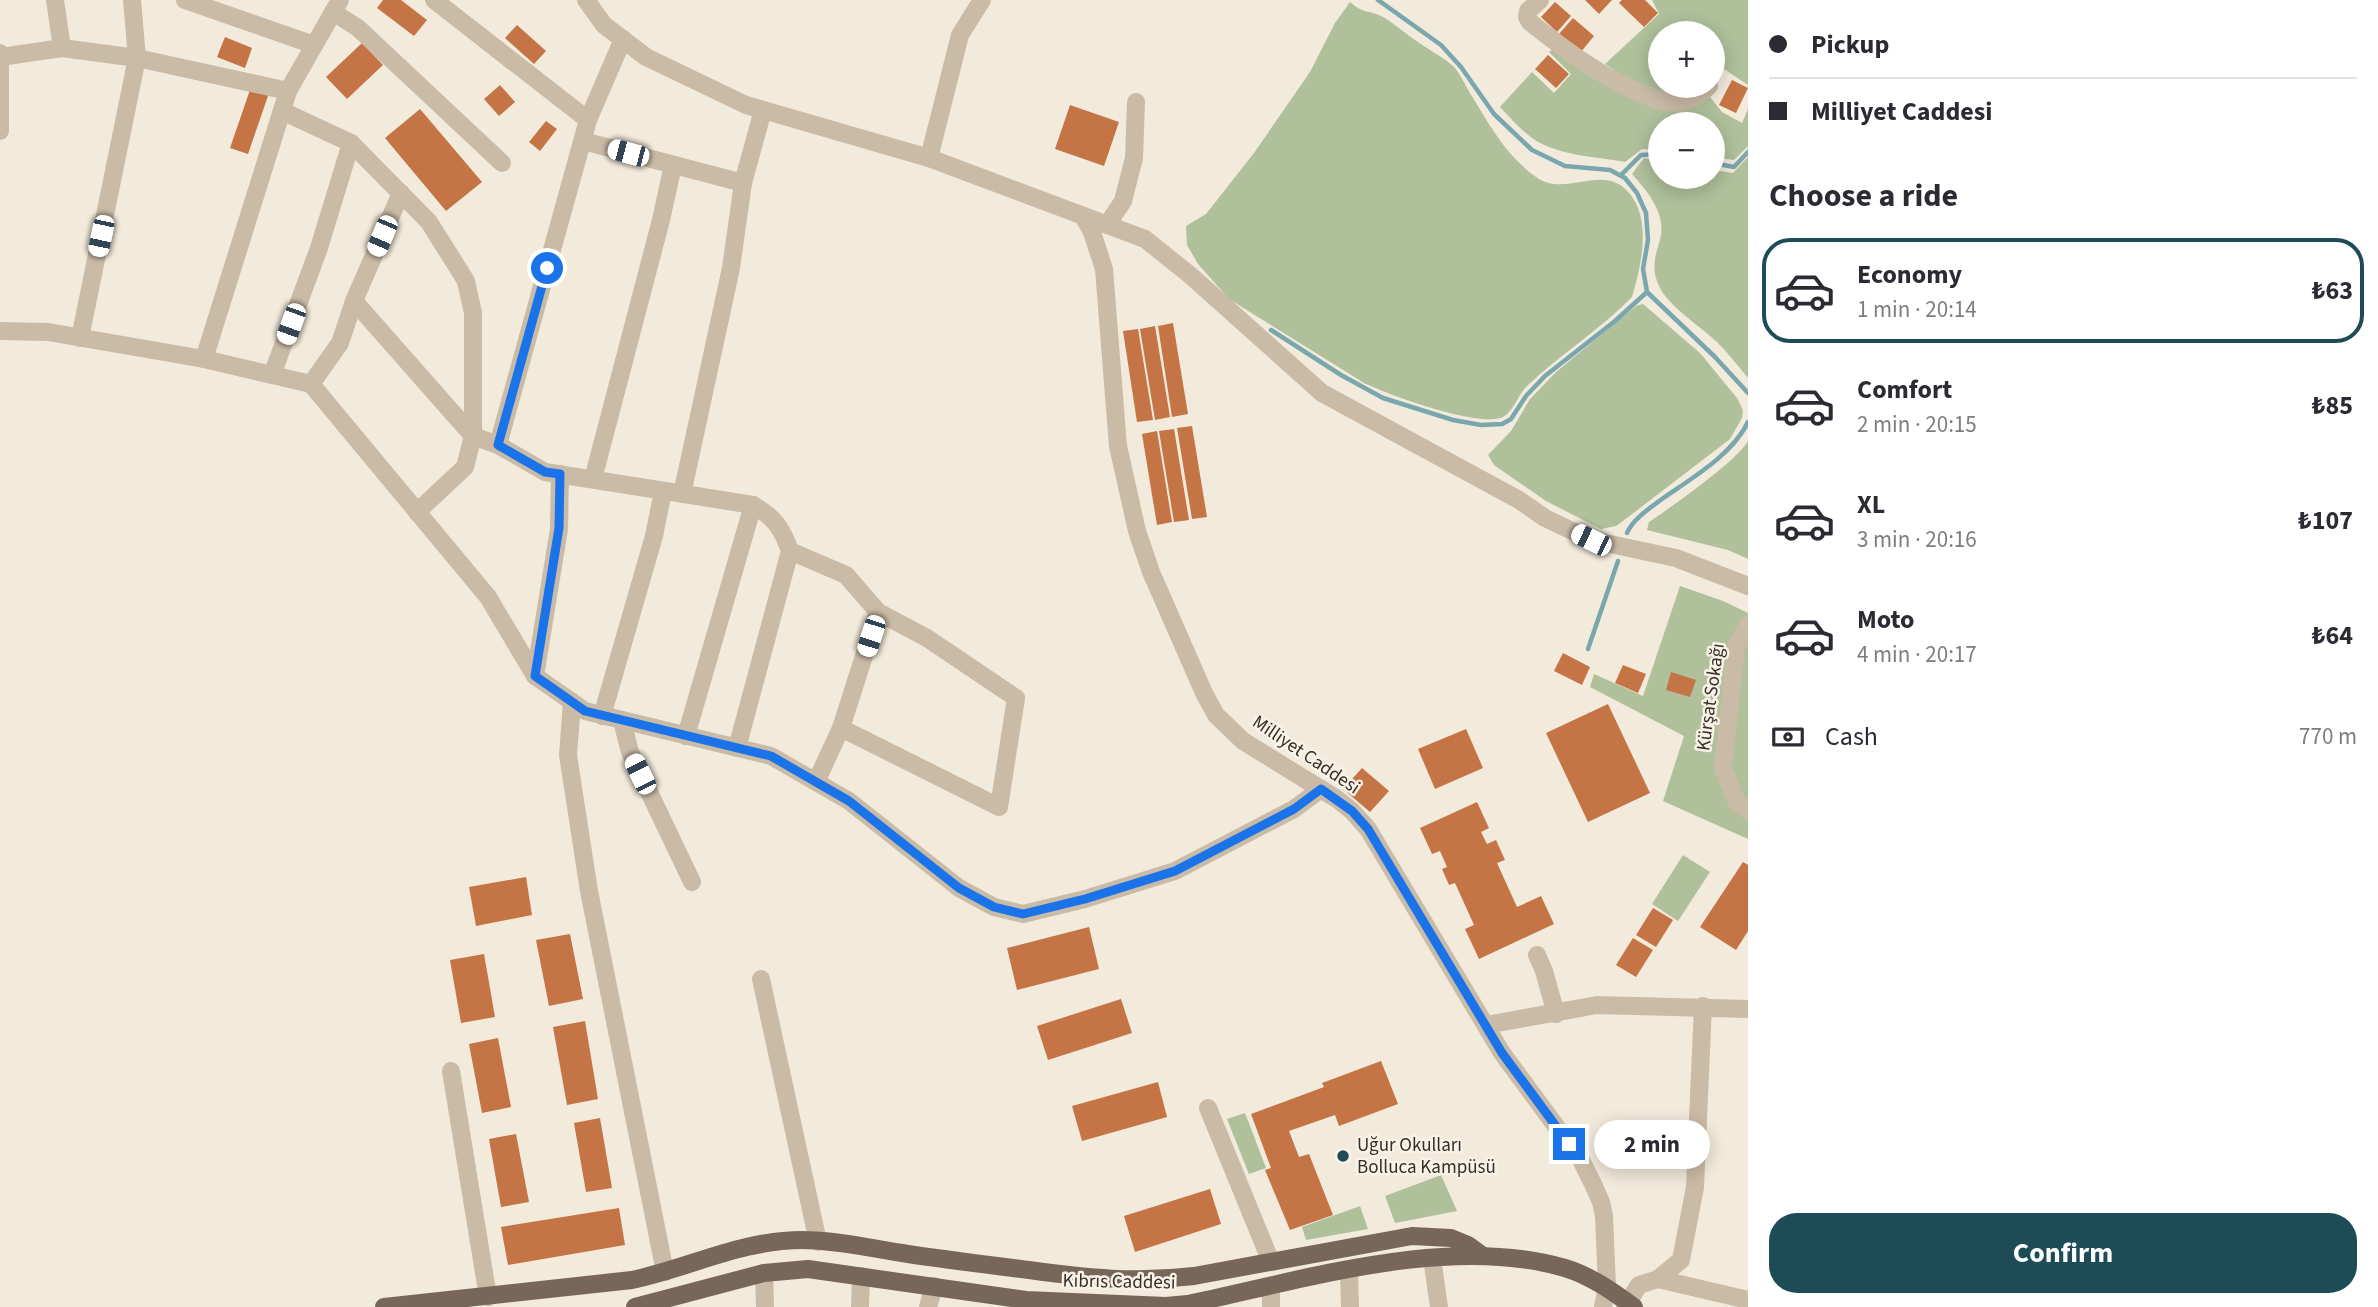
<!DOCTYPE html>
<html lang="en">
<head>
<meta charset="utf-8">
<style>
	body { margin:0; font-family:"Source Sans 3",sans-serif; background:#f7f7f7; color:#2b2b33; height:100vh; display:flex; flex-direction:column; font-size:26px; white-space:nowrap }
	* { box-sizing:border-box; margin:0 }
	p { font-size:23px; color:#7c7c81 }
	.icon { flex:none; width:38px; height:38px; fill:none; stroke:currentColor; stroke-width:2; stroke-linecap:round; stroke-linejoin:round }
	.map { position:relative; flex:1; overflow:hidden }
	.side { display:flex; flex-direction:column; background:#fff; width:630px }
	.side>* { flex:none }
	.hud { display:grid; align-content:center; height:154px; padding:0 21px; background:#fff }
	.controls { position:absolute; left:1648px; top:21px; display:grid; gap:14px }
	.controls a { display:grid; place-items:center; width:77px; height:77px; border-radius:50%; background:#fff; box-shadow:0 4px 18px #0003; font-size:35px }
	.end { position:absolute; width:32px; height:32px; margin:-16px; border:9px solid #1a73e8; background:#fff; box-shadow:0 0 0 4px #fff }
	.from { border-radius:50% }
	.bubble { position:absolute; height:49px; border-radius:24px; background:#fff; box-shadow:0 4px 18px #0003; font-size:23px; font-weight:700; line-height:49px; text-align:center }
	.car { position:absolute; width:21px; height:42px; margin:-21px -10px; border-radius:9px; box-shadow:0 0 5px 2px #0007; background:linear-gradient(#fff 24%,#345 0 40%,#fff 0 76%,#345 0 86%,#fff 0) }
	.hud b { display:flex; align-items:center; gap:24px; height:66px; font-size:26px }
	.hud b+b { border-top:2px solid #e1e1e2 }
	.hud i { width:18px; height:18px; background:#2b2b33 }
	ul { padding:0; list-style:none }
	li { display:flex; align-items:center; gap:21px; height:105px; margin:0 14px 10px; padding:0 7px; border:4px solid transparent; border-radius:28px }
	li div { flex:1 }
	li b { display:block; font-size:26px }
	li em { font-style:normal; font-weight:700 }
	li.active { border-color:#1d4c57 }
	li>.icon { width:63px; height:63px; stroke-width:1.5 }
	h2 { padding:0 21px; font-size:32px; line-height:84px }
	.pay { display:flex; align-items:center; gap:18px; height:77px; padding:0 21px; font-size:26px }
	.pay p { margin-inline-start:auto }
	.cta { display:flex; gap:14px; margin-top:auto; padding:14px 21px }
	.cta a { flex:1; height:80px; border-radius:28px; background:#1d4c57; color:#fff; font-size:28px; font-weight:700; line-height:80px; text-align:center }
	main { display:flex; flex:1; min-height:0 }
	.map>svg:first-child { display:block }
	.green { fill:#afc09b }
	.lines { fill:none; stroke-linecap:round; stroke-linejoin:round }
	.stream { stroke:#7aa6ae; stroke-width:4.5 }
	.building { fill:#c57446 }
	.minor { stroke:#cabba7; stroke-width:18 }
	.major { stroke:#786759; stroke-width:18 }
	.route { stroke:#1a73e8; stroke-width:9 }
	.poi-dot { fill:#1d4c57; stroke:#f9f3e7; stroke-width:2.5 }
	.labels { text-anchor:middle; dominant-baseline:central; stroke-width:5; stroke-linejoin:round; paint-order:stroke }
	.street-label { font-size:19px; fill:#362e28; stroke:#f9f3e7 }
	.poi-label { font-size:19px; fill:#362e28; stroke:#f9f3e7; text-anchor:start }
</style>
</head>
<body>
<main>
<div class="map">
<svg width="1748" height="1307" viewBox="0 0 1748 1307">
	<rect width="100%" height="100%" fill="#f2eadb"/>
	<g class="green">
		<path d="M1652 0H1748V85L1718 65 1713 70V33H1661V86H1699C1667 106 1633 83 1605 64L1659 14Z"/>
		<path d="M1350 2C1363 14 1370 10 1383 17 1395 24 1406 34 1418 42 1429 50 1443 57 1453 66 1460 73 1465 85 1470 93 1489 124 1506 156 1536 177 1566 199 1604 161 1630 194 1652 222 1641 266 1632 297 1600 330 1559 355 1526 387 1518 395 1513 412 1503 417 1479 428 1389 395 1364 383L1229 299 1198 264 1187 245 1186 226 1206 214 1254 153 1310 72 1335 23Z"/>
		<path d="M1553 49C1574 62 1648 112 1668 111 1682 110 1698 103 1710 97L1722 112 1742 123 1748 109V146L1734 160 1713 157V124H1661V150L1642 149 1625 162C1598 157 1567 156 1542 144 1526 136 1512 120 1500 107L1532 72 1554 93 1571 74 1549 52Z"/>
		<path d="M1748 157V378C1738 366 1728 353 1717 342 1700 326 1668 306 1659 286 1651 269 1655 256 1660 240 1667 214 1648 192 1632 174L1644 158 1661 161V177H1713V170L1733 173Z"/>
		<path d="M1643 304 1700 353 1737 398 1743 410 1742 418 1730 439 1623 521 1616 526 1601 529 1546 501 1494 465 1488 455 1511 431 1530 399 1556 372 1636 306Z"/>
		<path d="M1748 441V559L1728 550 1647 530 1649 522C1670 508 1738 460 1748 441Z"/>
		<path d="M1680 586 1723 601 1748 613V839L1663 801 1684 736 1590 687 1594 674 1643 696Z"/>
		<path d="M1683 855 1710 872 1678 921 1652 904Z"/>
		<path d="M1245 1113 1266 1168 1249 1174 1227 1119Z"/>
		<path d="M1441 1175 1457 1211 1395 1223 1385 1196Z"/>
		<path d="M1360 1206 1368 1229 1306 1240 1302 1227Z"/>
	</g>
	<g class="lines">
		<g class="stream">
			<path d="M1378 0 1441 45 1461 67 1494 114 1532 150 1565 166 1610 170 1625 178 1637 193 1646 213 1648 240 1643 269 1647 292 1715 357 1748 393"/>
			<path d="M1713 163 1734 167 1748 152"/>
			<path d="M1621 175 1641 155 1661 154"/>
			<path d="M1271 330 1341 375 1383 398 1453 420 1481 425 1502 424 1511 419 1526 396 1545 376 1615 321 1647 292"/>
			<path d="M1627 533C1633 519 1650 508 1662 499 1692 478 1732 455 1748 422"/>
			<path d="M1588 649 1618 561"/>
		</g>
	</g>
	<g class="building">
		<path d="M383 0H401L427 20 414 36 377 8Z"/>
		<path d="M1585 0H1612L1599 14Z"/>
		<path d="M1622 0H1645L1658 13 1644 27 1619 3Z"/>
		<path d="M1555 2 1571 16 1557 32 1541 17Z"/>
		<path d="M1573 18 1594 36 1580 53 1559 34Z"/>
		<path d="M517 25 546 51 534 64 505 38Z"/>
		<path d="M225 37 252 48 245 68 217 57Z"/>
		<path d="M362 43 383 65 347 99 326 77Z"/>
		<path d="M1548 55 1569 74 1556 88 1535 69Z"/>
		<path d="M1732 80 1748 88 1736 113 1719 105Z"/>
		<path d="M500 85 515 102 499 116 484 99Z"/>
		<path d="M251 87 269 93 248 154 230 148Z"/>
		<path d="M1070 105 1119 122 1104 166 1055 149Z"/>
		<path d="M420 109 482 182 446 211 385 138Z"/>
		<path d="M546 121 557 129 540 151 529 142Z"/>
		<path d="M1173 323 1188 414 1172 417 1158 326Z"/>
		<path d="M1155 326 1170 417 1155 420 1140 329Z"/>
		<path d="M1138 329 1153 420 1137 422 1123 331Z"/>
		<path d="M1192 426 1207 517 1192 519 1177 428Z"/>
		<path d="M1174 429 1189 520 1174 522 1159 431Z"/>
		<path d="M1157 431 1172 522 1157 525 1142 434Z"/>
		<path d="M1563 653 1590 667 1582 685 1554 671Z"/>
		<path d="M1623 665 1646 674 1638 693 1615 683Z"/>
		<path d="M1671 672 1696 680 1690 697 1666 690Z"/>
		<path d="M1608 704 1650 793 1588 822 1546 733Z"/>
		<path d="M1466 729 1483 768 1435 789 1418 749Z"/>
		<path d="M1362 768 1389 791 1370 812 1343 789Z"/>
		<path d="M1477 802 1489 828 1481 832 1487 844 1496 840 1505 860 1497 863 1517 907 1541 896 1554 924 1479 959 1465 929 1474 925 1455 883 1449 885 1442 869 1447 867 1440 851 1432 854 1420 828Z"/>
		<path d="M1743 862 1748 865V931L1736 950 1700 927Z"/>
		<path d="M526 877 532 915 476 926 469 887Z"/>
		<path d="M1653 908 1673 920 1656 947 1636 935Z"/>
		<path d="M1089 927 1099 969 1017 990 1007 948Z"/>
		<path d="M570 934 583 999 549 1006 536 940Z"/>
		<path d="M1633 938 1653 950 1636 977 1616 965Z"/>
		<path d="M484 954 495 1017 461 1023 450 960Z"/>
		<path d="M1121 999 1132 1033 1048 1060 1037 1026Z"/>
		<path d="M585 1021 598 1099 567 1105 553 1027Z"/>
		<path d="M498 1038 511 1107 482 1113 469 1044Z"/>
		<path d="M1381 1061 1398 1104 1339 1126 1335 1115 1289 1131 1299 1157 1309 1154 1333 1215 1290 1230 1265 1170 1271 1168 1251 1114 1324 1087 1322 1083Z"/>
		<path d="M1158 1082 1167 1117 1082 1141 1072 1106Z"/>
		<path d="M600 1118 612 1188 586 1192 574 1123Z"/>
		<path d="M516 1134 529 1202 501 1207 489 1139Z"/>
		<path d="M1210 1189 1221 1224 1135 1252 1124 1216Z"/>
		<path d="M619 1208 625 1245 508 1265 501 1227Z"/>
	</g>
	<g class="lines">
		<g class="minor">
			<path d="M55 0 62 48"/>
			<path d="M185 0 314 45"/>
			<path d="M434 0 588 120"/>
			<path d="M586 0 604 25 646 57 746 105 929 158 1145 239 1190 275 1322 393 1519 500 1545 518 1591 540 1676 558 1748 586"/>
			<path d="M1540 0 1528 11 1527 17 1530 22C1566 51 1603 78 1645 95 1652 97 1659 101 1665 102 1682 105 1698 98 1709 86"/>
			<path d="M333 12 358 28 502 163"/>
			<path d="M0 53V131"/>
			<path d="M0 57 62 48 137 58 288 91"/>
			<path d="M282 111 351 143 429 222 466 281 473 313V436L465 467 417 512"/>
			<path d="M583 141 743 183"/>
			<path d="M929 158 960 35 982 0"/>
			<path d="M1083 216 1092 232 1104 269 1118 446 1137 531 1151 572 1204 693 1216 715 1243 741 1337 799 1352 811 1368 829 1502 1053 1581 1160 1593 1184 1601 1202 1604 1216 1607 1287 1603 1307"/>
			<path d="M1107 225 1123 201 1134 158 1136 102"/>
			<path d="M354 301 473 436 498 445 545 472 753 505C774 517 782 528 790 551L737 748"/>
			<path d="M0 331 48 332 204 359 311 384 488 597 535 676 585 711 771 756 849 801 959 888 994 907 1023 914 1085 899 1175 871 1294 809 1321 789"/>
			<path d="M80 338 137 58 132 0"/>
			<path d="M204 359 288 91 340 0"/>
			<path d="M272 375 319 248 351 143"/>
			<path d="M311 384 340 343 354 301 401 193"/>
			<path d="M498 445 588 120 623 39"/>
			<path d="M593 479 661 220 673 165"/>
			<path d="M682 494 731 268 743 183 763 110"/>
			<path d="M790 551 846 575 878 612 927 638 1016 698 999 807 841 728"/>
			<path d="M1748 625 1736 647 1723 768 1737 803 1748 810"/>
			<path d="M535 676 559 529 560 474"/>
			<path d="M572 702 568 755 589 891 665 1272"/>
			<path d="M602 716 654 536 663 491"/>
			<path d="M622 721 630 752 692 882"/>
			<path d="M686 736 753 505"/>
			<path d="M816 782 841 728 878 612"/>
			<path d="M1537 955 1544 971 1556 1014"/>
			<path d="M761 979 818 1242"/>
			<path d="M1486 1025 1597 1005 1748 1009"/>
			<path d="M451 1071 488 1297"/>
			<path d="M1208 1108 1271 1262"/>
			<path d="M1432 1258 1439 1307"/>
			<path d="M1349 1270 1350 1307"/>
			<path d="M764 1273 765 1307"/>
			<path d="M1658 1279 1748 1300"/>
			<path d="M860 1307 861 1276"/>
			<path d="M928 1307 934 1286"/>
			<path d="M1271 1307V1287"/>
			<path d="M1625 1307 1639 1285 1658 1279 1681 1260 1695 1187 1703 1006"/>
		</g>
		<g class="major">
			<path d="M384 1307 632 1280C689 1268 742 1240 802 1240 837 1240 873 1249 908 1254 948 1260 989 1265 1029 1270 1088 1278 1135 1283 1194 1276L1412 1236 1451 1238 1468 1245 1483 1256"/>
			<path d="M635 1307 764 1273 808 1269 1026 1300 1166 1306 1188 1304C1304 1280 1448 1234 1565 1268 1591 1276 1612 1291 1634 1307"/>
		</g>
	</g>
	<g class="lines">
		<path class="route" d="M547 268 498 445 545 472 560 474 559 528 535 676 585 711 771 756 849 801 959 888 994 907 1023 914 1085 899 1175 871 1294 809 1321 789 1352 811 1368 829 1502 1053 1569 1144"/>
	</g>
	<circle class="poi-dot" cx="1343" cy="1156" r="7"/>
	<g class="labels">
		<g class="street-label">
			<text transform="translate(1711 697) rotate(-82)">Kürşat Sokağı</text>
			<text transform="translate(1306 755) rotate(34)">Milliyet Caddesi</text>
			<text transform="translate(1119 1282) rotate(1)">Kıbrıs Caddesi</text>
		</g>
		<g class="poi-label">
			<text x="1357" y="1145">Uğur Okulları<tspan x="1357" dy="22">Bolluca Kampüsü</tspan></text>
		</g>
	</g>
</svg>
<div class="controls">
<a>+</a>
<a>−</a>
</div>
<i class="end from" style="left:547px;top:268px"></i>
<i class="end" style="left:1569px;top:1144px"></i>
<div class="bubble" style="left:1594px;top:1120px;width:116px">2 min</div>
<i class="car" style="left:628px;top:153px;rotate:285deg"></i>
<i class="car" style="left:101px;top:236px;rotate:192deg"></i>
<i class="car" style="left:382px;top:236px;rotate:203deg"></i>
<i class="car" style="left:291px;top:324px;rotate:200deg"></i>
<i class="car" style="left:1591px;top:540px;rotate:296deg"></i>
<i class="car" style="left:871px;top:636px;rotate:198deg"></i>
<i class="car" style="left:640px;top:774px;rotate:334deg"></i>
</div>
<section class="side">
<div class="hud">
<b><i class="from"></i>Pickup</b>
<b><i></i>Milliyet Caddesi</b>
</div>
<h2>Choose a ride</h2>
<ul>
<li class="active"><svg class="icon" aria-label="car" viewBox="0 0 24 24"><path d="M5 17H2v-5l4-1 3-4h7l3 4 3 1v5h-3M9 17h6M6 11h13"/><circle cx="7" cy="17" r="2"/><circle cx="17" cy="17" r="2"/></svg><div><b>Economy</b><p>1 min · 20:14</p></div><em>₺63</em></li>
<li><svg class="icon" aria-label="car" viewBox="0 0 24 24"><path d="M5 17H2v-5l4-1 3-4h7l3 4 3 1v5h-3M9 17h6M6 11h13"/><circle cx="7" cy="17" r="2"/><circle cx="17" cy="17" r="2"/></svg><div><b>Comfort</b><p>2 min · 20:15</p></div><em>₺85</em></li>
<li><svg class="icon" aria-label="car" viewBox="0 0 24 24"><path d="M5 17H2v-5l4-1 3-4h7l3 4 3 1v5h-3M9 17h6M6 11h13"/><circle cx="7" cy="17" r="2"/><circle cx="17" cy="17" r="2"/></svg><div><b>XL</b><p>3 min · 20:16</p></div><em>₺107</em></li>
<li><svg class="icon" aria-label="car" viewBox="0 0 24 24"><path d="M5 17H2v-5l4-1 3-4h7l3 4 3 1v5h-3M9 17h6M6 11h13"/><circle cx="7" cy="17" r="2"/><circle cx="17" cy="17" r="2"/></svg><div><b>Moto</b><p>4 min · 20:17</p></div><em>₺64</em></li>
</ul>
<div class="pay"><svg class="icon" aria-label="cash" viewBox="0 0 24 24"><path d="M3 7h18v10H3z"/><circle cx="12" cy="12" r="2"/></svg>Cash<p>770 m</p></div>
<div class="cta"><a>Confirm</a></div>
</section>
</main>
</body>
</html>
